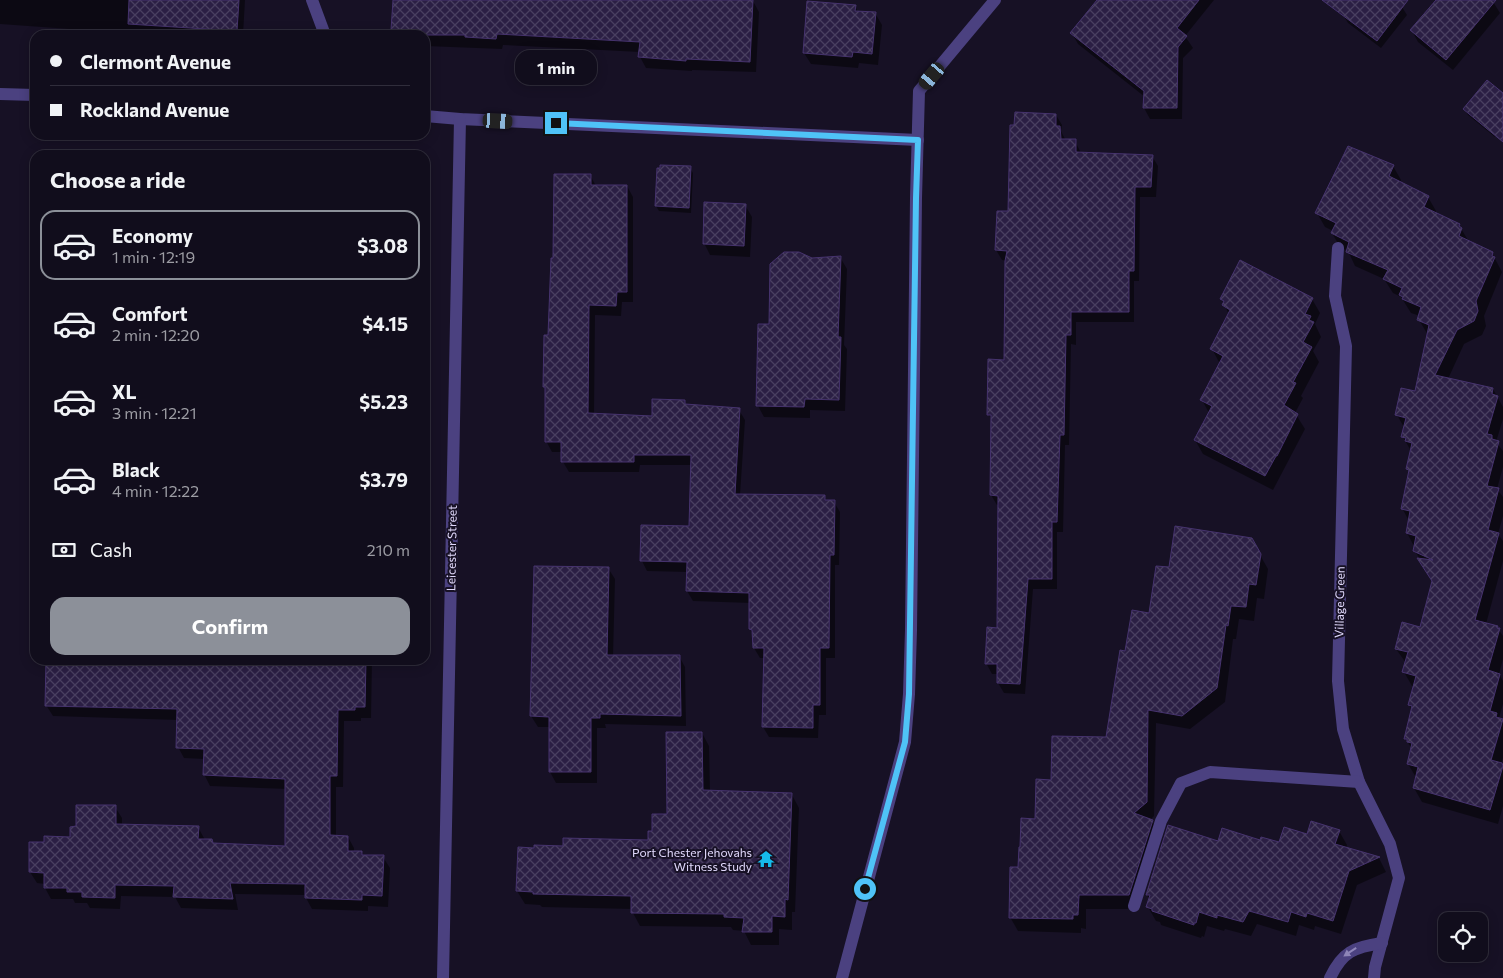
<!DOCTYPE html>
<html lang="en">
<head>
<meta charset="utf-8">
<style>
	body { margin:0; font-family:Commissioner,sans-serif; background:#1a1625; color:#f1f3f6; height:100vh; display:flex; flex-direction:column; font-size:19px; white-space:nowrap }
	* { box-sizing:border-box; margin:0 }
	p { font-size:16px; color:#9c9ca3 }
	.icon { flex:none; width:28px; height:28px; fill:none; stroke:currentColor; stroke-width:2; stroke-linecap:round; stroke-linejoin:round }
	.map { position:relative; flex:1; overflow:hidden }
	.panel { position:absolute; left:30px; top:150px; width:400px; height:515px; display:flex; flex-direction:column; background:#110d1c; border-radius:15px; box-shadow:0 2px 12px #0003,0 0 0 1px #302d3b }
	.panel>* { flex:none }
	.hud { position:absolute; left:30px; top:30px; width:400px; height:110px; border-radius:15px; box-shadow:0 2px 12px #0003,0 0 0 1px #302d3b; display:grid; align-content:center; height:110px; padding:0 20px; background:#110d1c }
	.tools { position:absolute; left:1438px; top:912px; display:grid; gap:10px }
	.tools a { display:grid; place-items:center; width:50px; height:50px; border-radius:10px; background:#110d1c; box-shadow:0 2px 12px #0003,0 0 0 1px #302d3b; font-size:25px }
	.end { position:absolute; width:22px; height:22px; margin:-11px; border:6px solid #4fc3f7; background:#111; box-shadow:0 0 0 2px #111 }
	.from { border-radius:50% }
	.bubble { position:absolute; height:35px; border-radius:15px; background:#110d1c; box-shadow:0 2px 12px #0003,0 0 0 1px #302d3b; font-size:16px; font-weight:700; line-height:35px; text-align:center }
	.car { position:absolute; width:15px; height:30px; margin:-15px -8px; border-radius:6px; box-shadow:0 0 4px 1px #0007; background:linear-gradient(#222 24%,#8ab4d8 0 40%,#222 0 76%,#8ab4d8 0 86%,#222 0) }
	.hud b { display:flex; align-items:center; gap:18px; height:48px; font-size:19px }
	.hud b+b { border-top:1px solid #302d3b }
	.hud i { width:12px; height:12px; background:#f1f3f6 }
	ul { padding:0; list-style:none }
	li { display:flex; align-items:center; gap:15px; height:70px; margin:0 10px 8px; padding:0 10px; border:2px solid transparent; border-radius:15px }
	li div { flex:1 }
	li b { display:block; font-size:19px }
	li em { font-style:normal; font-weight:700 }
	li.current { border-color:#8c9099 }
	li>.icon { width:45px; height:45px; stroke-width:1.5 }
	h2 { padding:0 20px; font-size:22px; line-height:60px }
	.pay { display:flex; align-items:center; gap:12px; height:55px; padding:0 20px; font-size:19px }
	.pay p { margin-inline-start:auto }
	.action { display:flex; gap:10px; margin-top:auto; padding:10px 20px }
	.action a { flex:1; height:58px; border-radius:15px; background:#8c9099; color:#fff; font-size:20px; font-weight:700; line-height:58px; text-align:center }
	.map>svg:first-child { display:block }
	.shadow { fill:#0007; fill-rule:evenodd }
	.building { fill:url(#building-cross-hatch); stroke:#46336e }
	.lines { fill:none; stroke-linecap:round; stroke-linejoin:round }
	.minor { stroke:#4b4180; stroke-width:12 }
	.oneway { fill:#8e85b8 }
	.route { stroke:#4fc3f7; stroke-width:6 }
	.labels { text-anchor:middle; dominant-baseline:central; stroke-width:4; stroke-linejoin:round; paint-order:stroke }
	.street-label { font-size:12px; fill:#e1d9fc; stroke:#171125 }
	.poi-label { font-size:12px; fill:#e1d9fc; stroke:#171125; text-anchor:end }
</style>
</head>
<body>
<div class="map">
<svg width="1503" height="978" viewBox="0 0 1503 978">
	<defs>
		<pattern id="building-cross-hatch" width="8" height="8" patternUnits="userSpaceOnUse" patternTransform="scale(1.25)"><rect width="8" height="8" fill="#2b1f44"/><path d="M0 0l8 8M0 8l8-8" fill="none" stroke="#493f60"/></pattern>
	</defs>
	<rect width="100%" height="100%" fill="#171125"/>
	<g class="shadow">
		<path d="M0 0H245L243 35H153L0 24Z"/>
		<path d="M394 0 753 1 759 12 756 72 692 70V71L646 68 640 57V52L503 45 502 49 425 46V35H395L393 30Z"/>
		<path d="M1098 0H1214L1185 36 1193 48 1183 58 1182 119H1150L1144 108 1145 97 1078 44 1072 33Z"/>
		<path d="M1324 0H1393L1402 7 1407 15 1381 48 1348 23 1344 16Z"/>
		<path d="M1438 0H1492L1500 13 1453 70 1418 42 1412 31Z"/>
		<path d="M855 6 858 12 875 13 882 25 878 65 859 63 858 68 811 64 804 53Z"/>
		<path d="M1503 94V127L1495 137 1468 115 1464 109Z"/>
		<path d="M1056 115 1062 125 1061 131 1066 141H1075L1081 153 1152 156 1158 166 1156 197H1140L1139 281H1134V322H1076V345L1071 344 1069 445H1065L1063 532H1057V589H1033L1025 694 1004 693 998 683V674H992L986 663 999 629V505H997L991 495 992 421 989 415V361H1005L1007 261 1002 260 996 250Z"/>
		<rect x="63" y="154" width="43" height="1"/>
		<path d="M1393 166 1401 180 1400 183 1428 197 1436 211 1435 214 1459 225 1469 242 1492 253 1502 272 1484 316 1486 326 1482 335 1464 344 1448 379 1493 389 1503 407V419L1496 442 1503 451V467L1497 489 1503 497V516L1498 534 1503 541V561L1486 624 1497 627 1503 636V659L1499 674 1503 681V704L1499 718 1503 722V758L1501 764 1503 767V806L1498 824 1422 802 1414 788 1417 779 1408 764 1412 749 1405 738 1412 710 1409 705 1414 687 1412 686 1404 672 1406 663 1396 649 1421 628 1433 581 1415 551V548L1407 533 1409 521 1402 508 1410 472 1408 469 1411 451 1403 437 1405 429 1397 415 1416 393 1428 335 1419 320 1420 316 1411 313 1401 297 1393 293 1384 279 1355 266 1348 251 1340 247 1332 233 1333 231 1325 227 1317 213ZM1500 725H1502L1490 766H1488Z"/>
		<path d="M690 168 693 173 691 213 659 211 656 206Z"/>
		<path d="M590 175 596 186H627L633 197V302H622L621 316 595 315 594 414 653 417 684 401 687 406 739 410 745 420 740 495 824 496 827 501 834 502 840 512 839 565H835V658H826V715H819L818 738 769 737 763 727 765 658H760L754 648V635L750 629 751 603 693 601 687 591 688 572 647 571 642 561 691 528 692 465H640L639 472H569L563 462V452H552L546 441 547 391 544 387 549 336Z"/>
		<path d="M745 205 752 217 750 257 710 255 704 243Z"/>
		<path d="M840 257 847 269 844 345 847 349 845 411 810 410V418L764 417 758 406 770 325 812 259Z"/>
		<path d="M1222 299H1312L1320 313 1315 324 1321 337 1313 351 1319 362 1301 396 1303 398 1295 413 1305 429 1273 490 1203 454 1195 440 1209 413 1202 400 1220 364 1212 349 1229 315Z"/>
		<path d="M1251 539 1268 569 1264 599 1257 598 1254 621 1239 619 1236 639H1233L1225 702 1190 729 1156 723 1154 816 1150 820 1152 821 1160 835 1137 909H1086V929L1081 928V933L1018 931 1010 917 1019 868 1036 820 1052 781 1107 739 1126 653 1150 615 1170 569Z"/>
		<path d="M608 568 615 579 613 657 679 656 685 667 686 726 605 724 606 728H597V783H556L550 772V727H538L531 716Z"/>
		<path d="M48 660H372L371 718H361V721H344L343 787H336V836L348 837 354 848V852H362L364 856 383 857 390 868 388 907 368 906V911L312 909 306 898V895L235 894 238 910 181 908 175 897 121 896 120 909 90 908 87 903H75L73 899H51L45 888V884L37 883 30 872 31 843H45L71 838 77 828 115 807 122 818V825L198 827 205 840H212L214 845 287 847V789L210 786 204 774V759L184 758 178 747V720L53 716 46 705Z"/>
		<path d="M702 733 709 746 710 792 792 795 799 808 795 912H792V930L779 929V945H751L744 931 733 930 731 927 640 926 633 913V909L542 907 540 905 525 904 517 891 535 849 650 842 653 832 668 816Z"/>
		<path d="M1339 831 1347 845 1346 848 1379 858 1386 872 1357 885 1341 934 1315 926 1314 930 1299 925 1296 936 1257 924 1251 936 1225 929 1224 931 1207 926 1204 937 1202 936 1201 938 1161 925 1160 922 1156 921 1148 907 1150 900 1147 895 1219 842H1261L1280 844 1307 835Z"/>
	</g>
	<g class="building">
		<path d="M129 0H239L237 31 128 24Z"/>
		<path d="M393 0H753L750 62 686 59V61L638 57 640 42 497 34 496 39 465 37V35H397L398 31 391 30Z"/>
		<path d="M1097 0H1199L1177 28 1187 36 1178 47 1177 108H1143L1144 91 1070 33Z"/>
		<path d="M1322 0H1408L1377 41Z"/>
		<path d="M1436 0H1496L1446 60 1410 30Z"/>
		<path d="M807 1 856 5 855 11 876 12 872 54 853 52 852 57 803 53Z"/>
		<path d="M1487 80 1503 93V142L1463 109Z"/>
		<path d="M1015 112 1056 114V126H1060L1061 139H1076V152L1153 155 1151 187H1135L1134 271H1129V312H1071V335H1066L1064 435H1060L1057 522H1052V579H1028L1020 684 997 683V664H985L987 627 997 628 998 496 990 495 991 415H987L988 359 1004 360 1005 261 1007 251 995 250 997 211H1008L1010 125H1014Z"/>
		<path d="M1348 146 1394 165 1389 176 1429 196 1424 207 1460 224 1459 226 1462 228 1459 236 1493 252 1492 256 1495 257 1476 301 1478 311 1474 321 1457 330 1435 375 1493 388 1492 394 1498 396 1487 434 1492 435V439L1499 441 1487 486 1499 488 1488 530 1499 533 1475 620 1498 626 1497 628H1500L1488 670 1500 674 1490 711 1497 713 1496 717 1503 719 1491 760 1502 763 1503 766 1490 810 1413 788 1418 767 1407 764 1412 743 1407 742V739H1404L1412 706 1408 705 1416 676 1402 672 1408 652 1395 649 1402 622 1420 627 1432 581 1417 558 1433 560 1413 551 1416 536 1406 533 1410 511 1401 509 1409 470 1406 469 1412 443 1405 441 1406 438 1401 437 1406 418 1395 415 1401 388 1415 391 1429 325 1417 320 1421 307 1402 299 1403 297 1399 295 1402 288 1383 279 1388 270 1346 252 1349 242 1331 233 1336 223 1315 213Z"/>
		<path d="M660 165 691 166 689 208 655 206 657 168H660Z"/>
		<path d="M554 174H591V185H627V292H617L616 306 589 305 588 413 652 416V399L685 400V404L740 408 735 494 825 495V500H835L834 555H830L829 648H820V705H813V728L762 727 764 648H753L752 630 749 629V593L686 591 687 562 640 561 641 525 689 526 691 455H634V462H561V442H545V387H543L544 335H548L551 258H553Z"/>
		<path d="M704 202 746 204 744 246 703 244Z"/>
		<path d="M784 252H799L812 258 841 256 838 337H841L839 400 805 399 804 407 756 406 758 324H769L770 264Z"/>
		<path d="M1240 260 1313 298 1305 314 1311 316 1309 320 1314 322 1303 342 1312 347 1293 382 1296 383 1284 405 1298 414 1277 456H1276L1265 476 1194 440 1212 406 1200 400 1223 356 1210 349 1230 310 1222 305 1224 301 1220 299Z"/>
		<path d="M1175 526 1252 538 1261 554 1256 585 1249 584 1246 607 1231 606 1228 626 1226 625 1217 688 1182 716 1148 710 1147 802 1134 813 1153 820 1129 895H1079L1078 915H1073V919L1009 918 1010 867H1018L1019 847H1020L1021 818 1035 819 1036 779 1051 780 1052 736 1106 737 1120 650 1125 651 1132 610 1149 613 1156 566 1169 567Z"/>
		<path d="M534 566 609 567 607 655H680L681 716 600 714V718H591V772H549V717L530 716Z"/>
		<path d="M46 660H366L365 707H355V710H338L337 776H330V835L348 836V851H362V855H384L382 896 362 895V900L305 898V884L230 883 233 899 173 897 174 886 115 885V898L82 897V892H67V888H44V873L29 872V842H44V836L70 837V827L76 826V805H116V824L199 826 198 839H212L213 843 285 846V779L203 775 204 749 176 748 177 709 45 706Z"/>
		<path d="M666 732H702L703 790 792 793 788 900 785 899V917L772 916V932H742L744 918 724 917V914L631 913V896L533 894V892L516 891 518 847 534 848V845L563 846V838L648 840V831H652V814H667Z"/>
		<path d="M1311 821 1340 830 1335 844 1380 857 1349 871 1333 921 1307 913 1306 917 1291 912 1288 922 1249 911 1243 922 1217 915V918L1199 912 1196 923H1194V925L1152 911V909L1146 907 1150 895H1146L1168 825 1218 841 1222 828 1260 840 1261 837 1279 842 1284 827 1307 834Z"/>
	</g>
	<g class="lines">
		<g class="minor">
			<path d="M312 0 325 35"/>
			<path d="M0 94 35 95"/>
			<path d="M425 116 460 119 918 140"/>
			<path d="M1338 248 1335 296 1346 346 1338 681 1343 729 1359 782 1390 844 1399 878 1375 967 1374 978"/>
			<path d="M1134 906 1161 821 1181 783 1210 772 1359 782"/>
			<path d="M443 978 460 119"/>
			<path d="M842 978 905 742 909 694 911 630 916 198 919 91 995 0"/>
			<path d="M1330 978C1342 952 1354 947 1382 943"/>
		</g>
	</g>
	<defs><path id="oneway-solid" d="M-6-.8H1V-3.2L6.5 0L1 3.2V.8H-6Z" transform="scale(1.25)"/></defs>
	<use class="oneway" href="#oneway-solid" transform="translate(1350 952) rotate(146)"/>
	<g class="lines">
		<path class="route" d="M556 123 918 140 916 198 909 694 905 742 865 889"/>
	</g>
	<defs>
		<g id="temple-bare" transform="scale(1.35)"><path d="M0-6L5-2H3V0L6.5 2.5H4V6H1.5V3h-3V6H-4V2.5H-6.5L-3 0V-2H-5Z" fill="#16bbea" stroke="#171125" stroke-width="2.5" paint-order="stroke"/></g>
	</defs>
	<g fill-rule="evenodd">
		<use href="#temple-bare" x="766" y="859"/>
	</g>
	<g class="labels">
		<g class="street-label">
			<text transform="translate(451 548) rotate(-89)">Leicester Street</text>
			<text transform="translate(1339 602) rotate(-89)">Village Green</text>
		</g>
		<g class="poi-label">
			<text x="752" y="852">Port Chester Jehovahs<tspan x="752" dy="14">Witness Study</tspan></text>
		</g>
	</g>
</svg>
<div class="tools">
<a><svg class="icon" aria-label="locate" viewBox="0 0 24 24"><circle cx="12" cy="12" r="6"/><path d="M12 2v4M12 18v4M2 12h4M18 12h4"/></svg></a>
</div>
<i class="end from" style="left:865px;top:889px"></i>
<i class="end" style="left:556px;top:123px"></i>
<div class="bubble" style="left:515px;top:50px;width:82px">1 min</div>
<i class="car" style="left:932px;top:76px;rotate:220deg"></i>
<i class="car" style="left:498px;top:121px;rotate:93deg"></i>
<div class="hud">
<b><i class="from"></i>Clermont Avenue</b>
<b><i></i>Rockland Avenue</b>
</div>
<section class="panel">
<h2>Choose a ride</h2>
<ul>
<li class="current"><svg class="icon" aria-label="car" viewBox="0 0 24 24"><path d="M5 17H2v-5l4-1 3-4h7l3 4 3 1v5h-3M9 17h6M6 11h13"/><circle cx="7" cy="17" r="2"/><circle cx="17" cy="17" r="2"/></svg><div><b>Economy</b><p>1 min · 12:19</p></div><em>$3.08</em></li>
<li><svg class="icon" aria-label="car" viewBox="0 0 24 24"><path d="M5 17H2v-5l4-1 3-4h7l3 4 3 1v5h-3M9 17h6M6 11h13"/><circle cx="7" cy="17" r="2"/><circle cx="17" cy="17" r="2"/></svg><div><b>Comfort</b><p>2 min · 12:20</p></div><em>$4.15</em></li>
<li><svg class="icon" aria-label="car" viewBox="0 0 24 24"><path d="M5 17H2v-5l4-1 3-4h7l3 4 3 1v5h-3M9 17h6M6 11h13"/><circle cx="7" cy="17" r="2"/><circle cx="17" cy="17" r="2"/></svg><div><b>XL</b><p>3 min · 12:21</p></div><em>$5.23</em></li>
<li><svg class="icon" aria-label="car" viewBox="0 0 24 24"><path d="M5 17H2v-5l4-1 3-4h7l3 4 3 1v5h-3M9 17h6M6 11h13"/><circle cx="7" cy="17" r="2"/><circle cx="17" cy="17" r="2"/></svg><div><b>Black</b><p>4 min · 12:22</p></div><em>$3.79</em></li>
</ul>
<div class="pay"><svg class="icon" aria-label="cash" viewBox="0 0 24 24"><path d="M3 7h18v10H3z"/><circle cx="12" cy="12" r="2"/></svg>Cash<p>210 m</p></div>
<div class="action"><a>Confirm</a></div>
</section>
</div>
</body>
</html>
